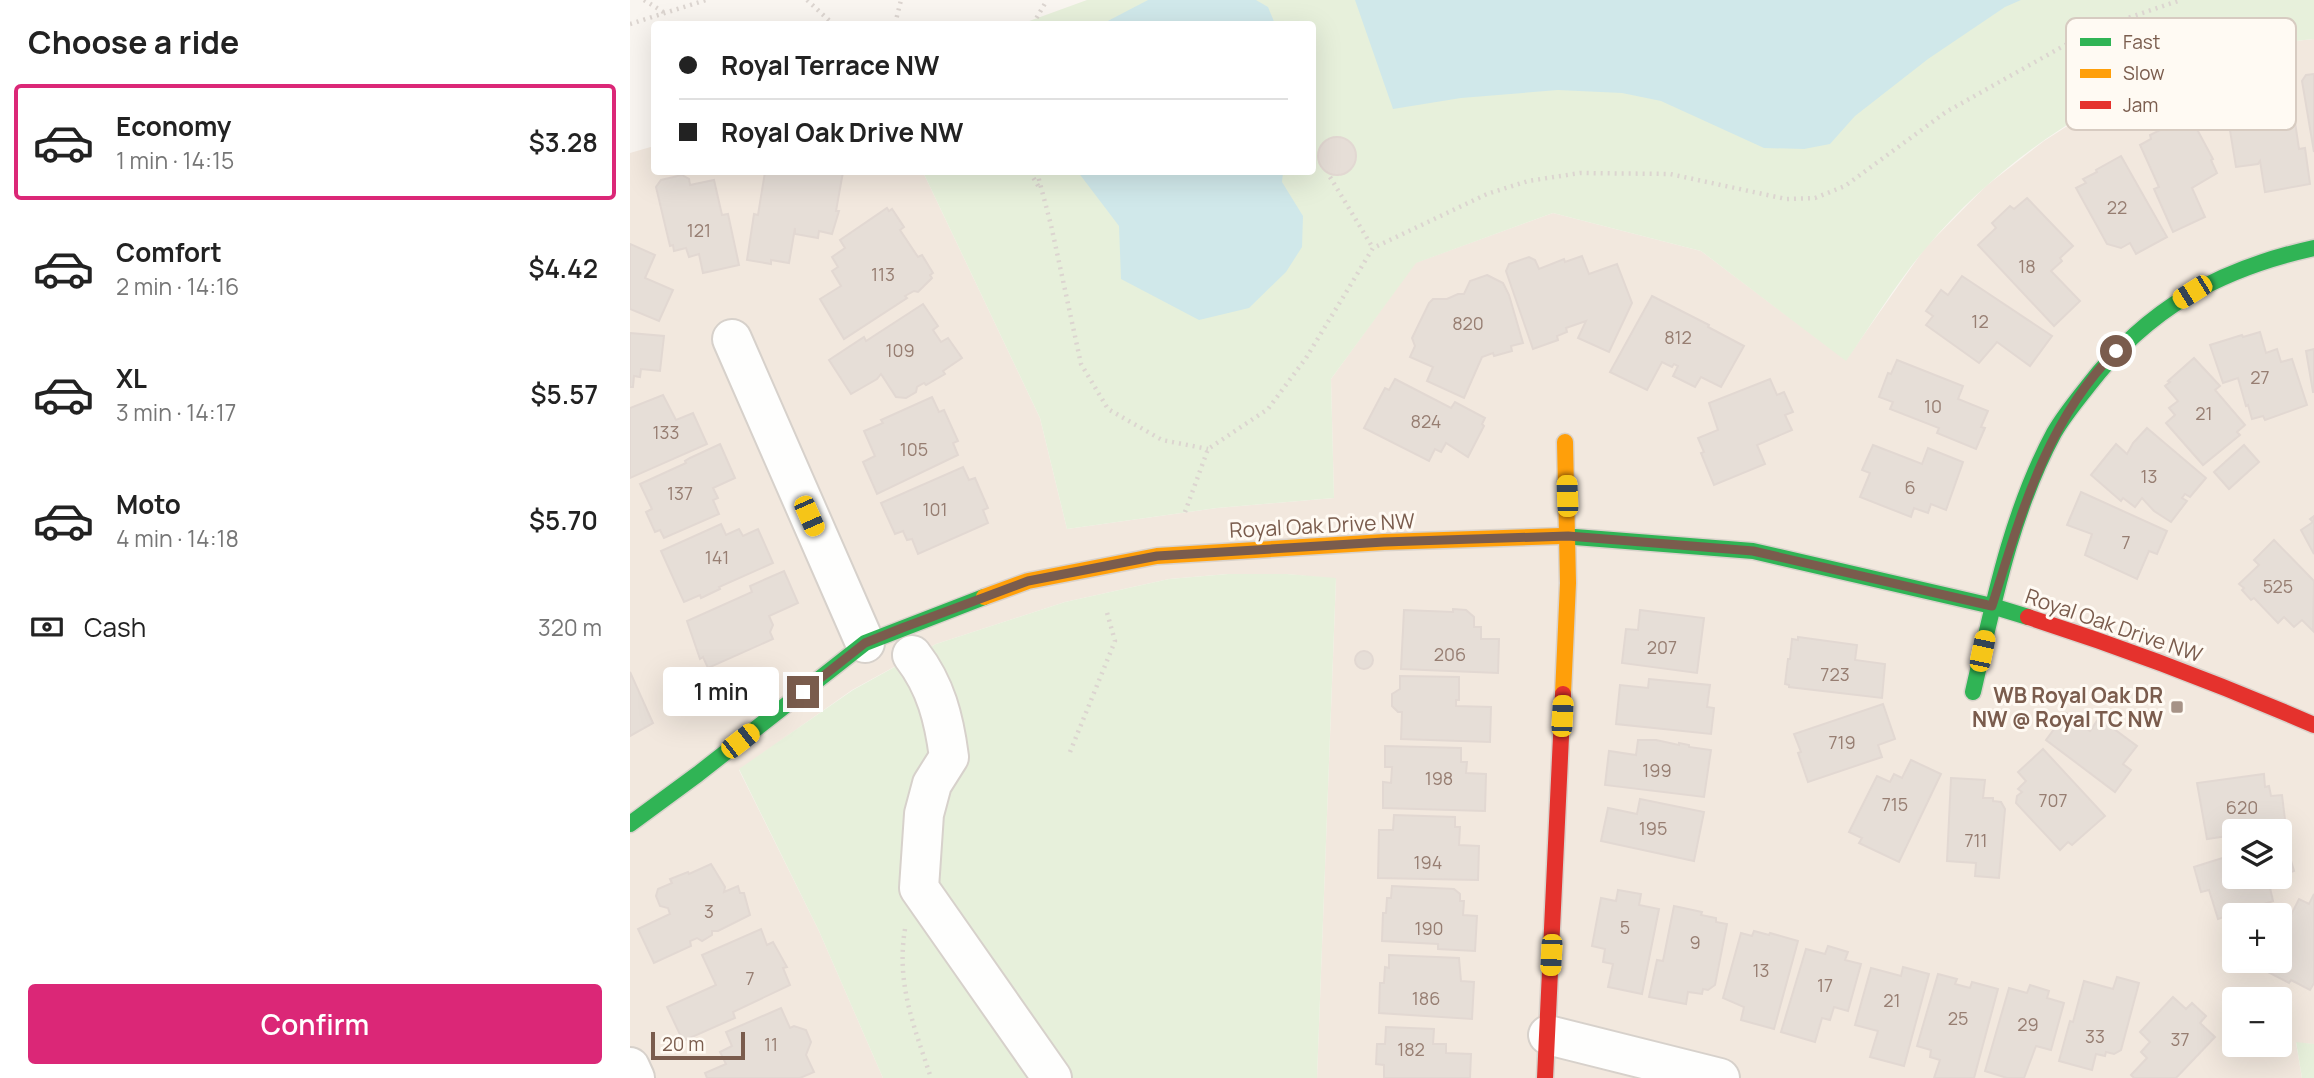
<!DOCTYPE html>
<html lang="en">
<head>
<meta charset="utf-8">
<style>
	body { margin:0; font-family:Manrope,sans-serif; background:#f2f2f2; color:#222; height:100vh; display:flex; flex-direction:column; font-size:26px; white-space:nowrap }
	* { box-sizing:border-box; margin:0 }
	p { font-size:23px; color:#767676 }
	.icon { flex:none; width:38px; height:38px; fill:none; stroke:currentColor; stroke-width:2; stroke-linecap:round; stroke-linejoin:round }
	.map { position:relative; flex:1; overflow:hidden }
	.panel { display:flex; flex-direction:column; background:#fff; width:630px }
	.panel>* { flex:none }
	.banner { position:absolute; left:21px; top:21px; width:665px; height:154px; border-radius:7px; box-shadow:0 7px 28px #0002; display:grid; align-content:center; height:154px; padding:0 28px; background:#fff }
	.controls { position:absolute; left:1592px; top:819px; display:grid; gap:14px }
	.controls a { display:grid; place-items:center; width:70px; height:70px; border-radius:7px; background:#fff; box-shadow:0 7px 28px #0002; font-size:35px }
	.scale { position:absolute; left:21px; bottom:18px; width:94px; box-sizing:border-box; padding-left:7px; border:4px solid #7a5c4d; border-top:0; font-size:19px; line-height:24px; white-space:nowrap; color:#7a5c4d; -webkit-text-stroke:5px #fffaf3; paint-order:stroke }
	.end { position:absolute; width:32px; height:32px; margin:-16px; border:9px solid #7a5c4d; background:#fff; box-shadow:0 0 0 4px #fff }
	.from { border-radius:50% }
	.bubble { position:absolute; height:49px; border-radius:7px; background:#fff; box-shadow:0 7px 28px #0002; font-size:23px; font-weight:600; line-height:49px; text-align:center }
	.car { position:absolute; width:21px; height:42px; margin:-21px -10px; border-radius:9px; box-shadow:0 0 5px 2px #0007; background:linear-gradient(#f5c518 24%,#345 0 40%,#f5c518 0 76%,#345 0 86%,#f5c518 0) }
	.banner b { display:flex; align-items:center; gap:24px; height:66px; font-size:26px }
	.banner b+b { border-top:2px solid #e0e0e0 }
	.banner i { width:18px; height:18px; background:#222 }
	ul { padding:0; list-style:none }
	li { display:flex; align-items:center; gap:21px; height:116px; margin:0 14px 10px; padding:0 14px; border:4px solid transparent; border-radius:7px }
	li div { flex:1 }
	li b { display:block; font-size:26px }
	li em { font-style:normal; font-weight:600 }
	li.active { border-color:#db2777 }
	li>.icon { width:63px; height:63px; stroke-width:1.5 }
	h2 { padding:0 28px; font-size:32px; line-height:84px }
	.pay { display:flex; align-items:center; gap:18px; height:77px; padding:0 28px; font-size:26px }
	.pay p { margin-inline-start:auto }
	.cta { display:flex; gap:14px; margin-top:auto; padding:14px 28px }
	.cta a { flex:1; height:80px; border-radius:7px; background:#db2777; color:#fff; font-size:28px; font-weight:600; line-height:80px; text-align:center }
	main { display:flex; flex:1; min-height:0 }
	.map>svg:first-child { display:block }
	.residential { fill:#f2e8de; fill-rule:evenodd }
	.green { fill:#e7f0db }
	.water { fill:#d0e8ea }
	.building { fill:#e6ded7; stroke:#e2d8d2; stroke-width:2 }
	.lines { fill:none; stroke-linecap:round; stroke-linejoin:round }
	.street-casing { stroke:#d7d1cb; stroke-width:42 }
	.fast-casing { stroke:#d9d2cb; stroke-width:19 }
	.slow-casing { stroke:#d9d2cb; stroke-width:19 }
	.jam-casing { stroke:#d9d2cb; stroke-width:19 }
	.path { stroke:#dcd5d0; stroke-width:4.5; stroke-dasharray:2 5; stroke-linecap:butt }
	.street { stroke:#fefefd; stroke-width:38 }
	.fast { stroke:#30b455; stroke-width:16 }
	.slow { stroke:#ff9f0a; stroke-width:16 }
	.jam { stroke:#e5322d; stroke-width:16 }
	.route { stroke:#7a5c4d; stroke-width:9 }
	.poi-dot { fill:#a69286; stroke:#fffaf3; stroke-width:2.5 }
	.labels { text-anchor:middle; dominant-baseline:central; stroke-width:6; stroke-linejoin:round; paint-order:stroke }
	.number-label { font-size:18px; fill:#977e72 }
	.street-label { font-size:21px; fill:#7a5c4d; stroke:#fffaf3 }
	.poi-label { font-size:21px; font-weight:bold; fill:#7a5c4d; stroke:#fffaf3; text-anchor:end }
	.key { fill:#fffaf3; stroke:#d7cbc1; stroke-width:2 }
	.key-label { font-size:19px; fill:#7a5c4d }
</style>
</head>
<body>
<main>
<section class="panel">
<h2>Choose a ride</h2>
<ul>
<li class="active"><svg class="icon" aria-label="car" viewBox="0 0 24 24"><path d="M5 17H2v-5l4-1 3-4h7l3 4 3 1v5h-3M9 17h6M6 11h13"/><circle cx="7" cy="17" r="2"/><circle cx="17" cy="17" r="2"/></svg><div><b>Economy</b><p>1 min · 14:15</p></div><em>$3.28</em></li>
<li><svg class="icon" aria-label="car" viewBox="0 0 24 24"><path d="M5 17H2v-5l4-1 3-4h7l3 4 3 1v5h-3M9 17h6M6 11h13"/><circle cx="7" cy="17" r="2"/><circle cx="17" cy="17" r="2"/></svg><div><b>Comfort</b><p>2 min · 14:16</p></div><em>$4.42</em></li>
<li><svg class="icon" aria-label="car" viewBox="0 0 24 24"><path d="M5 17H2v-5l4-1 3-4h7l3 4 3 1v5h-3M9 17h6M6 11h13"/><circle cx="7" cy="17" r="2"/><circle cx="17" cy="17" r="2"/></svg><div><b>XL</b><p>3 min · 14:17</p></div><em>$5.57</em></li>
<li><svg class="icon" aria-label="car" viewBox="0 0 24 24"><path d="M5 17H2v-5l4-1 3-4h7l3 4 3 1v5h-3M9 17h6M6 11h13"/><circle cx="7" cy="17" r="2"/><circle cx="17" cy="17" r="2"/></svg><div><b>Moto</b><p>4 min · 14:18</p></div><em>$5.70</em></li>
</ul>
<div class="pay"><svg class="icon" aria-label="cash" viewBox="0 0 24 24"><path d="M3 7h18v10H3z"/><circle cx="12" cy="12" r="2"/></svg>Cash<p>320 m</p></div>
<div class="cta"><a>Confirm</a></div>
</section>
<div class="map">
<svg width="1684" height="1078" viewBox="0 0 1684 1078">
	<rect width="100%" height="100%" fill="#f9f5f0"/>
	<path class="residential" d="M1684 39V1044L1666 1043 1672 1078H687L706 579 657 574H598L539 579 435 602 306 644 222 690 109 770 189 931 253 1078H0V153L24 146V172H293L410 418 437 529 587 508 704 498 701 379 785 263 923 213 1071 251 1216 360 1295 248 1356 186 1414 141 1483 97 1558 65 1655 42ZM1605 831H1650V877H1605ZM1605 915H1650V961H1605ZM1605 999H1650V1045H1605Z"/>
	<g class="green">
		<path d="M457 0H1684V39C1534 53 1393 133 1296 248 1267 282 1242 324 1216 361L1071 251 923 213 786 263 701 379 704 498 587 508 437 529 410 418 293 172H682V24H391Z"/>
		<path d="M598 574H657L706 578 687 1078H253L189 931 109 769 223 690 306 644 435 602 539 579Z"/>
		<path d="M1666 1042 1684 1044V1078H1672Z"/>
	</g>
	<g class="water">
		<path d="M518 0H626L638 7 645 24H472Z"/>
		<path d="M725 0H1391L1375 7 1298 59 1225 116 1200 144 1174 149 1134 148 1031 101 992 93 928 90 831 98 763 109Z"/>
		<path d="M448 172H653L652 182 673 216 672 247 656 272 619 308 569 320 491 279 489 226Z"/>
	</g>
	<g class="building">
		<path d="M1684 74V152L1672 81 1676 75Z"/>
		<path d="M1638 90 1639 98 1661 95 1669 149 1675 148 1680 184 1635 192 1630 161 1628 164 1606 167 1596 106 1619 102 1617 93Z"/>
		<path d="M1562 120 1583 159 1581 160 1587 173 1562 188 1575 217 1543 232 1524 189 1529 187 1510 145 1521 139 1520 135 1542 124 1545 129Z"/>
		<circle cx="707" cy="156" r="19"/>
		<path d="M1491 156 1537 237 1506 254 1500 243 1491 248 1477 244 1446 188 1456 183 1453 179 1467 172 1466 170Z"/>
		<path d="M135 172H213L206 211H209L202 234 189 231 188 238 165 234V228L159 263 141 260V264L117 260 124 214 128 215Z"/>
		<path d="M52 175 59 179 60 185 84 180 92 215 98 214 109 265 73 273 69 254 59 257 56 248 44 251 43 245 40 246 26 187 31 180Z"/>
		<path d="M1397 198 1443 246 1430 258 1432 261 1421 271 1450 301 1424 326 1348 245 1366 228 1362 223 1380 206 1384 209Z"/>
		<path d="M257 208 259 211 262 209 274 227 270 230 288 257 292 255 303 273 300 275 302 278 288 292 284 291 275 296 277 298 214 339 190 299 211 286 202 271 208 267 202 257 215 248 210 240Z"/>
		<path d="M0 244 25 255 15 278 43 290 29 321 0 309Z"/>
		<path d="M952 256 959 274 987 264 1002 303 979 352 948 338 956 321 936 328 937 332 927 336 928 340 903 349 876 271 879 264 899 257 905 260 909 269 934 259 935 262Z"/>
		<path d="M857 275 873 283 879 295 893 343 881 346 882 351 864 356 863 353 852 357 834 398 797 381 803 367 780 357 785 346 782 338 799 303 803 299H817L828 294H834L840 281Z"/>
		<path d="M1332 276 1422 336 1400 366 1367 342 1349 363 1296 325 1303 316 1296 311 1311 290 1318 295Z"/>
		<path d="M1022 296 1079 325 1078 327 1114 346 1091 387 1071 377 1065 387 1043 376 1048 366 1044 364 1042 367 1032 362 1017 390 980 372Z"/>
		<path d="M293 304 308 326 303 330 311 342 318 338 332 358 313 371 315 374 296 385 294 383 287 387 286 392 276 398 266 397 251 374 247 379 221 394 199 360 234 337 236 341Z"/>
		<path d="M1630 332 1636 353 1647 349 1651 362 1662 359 1677 405 1635 420 1633 416 1622 419 1618 405 1616 406 1608 378 1593 383 1580 345 1612 335 1613 337Z"/>
		<path d="M0 333 34 336 30 371 11 369 10 377 4 376 3 387H0Z"/>
		<path d="M1684 349V392H1683L1676 351Z"/>
		<path d="M1564 358 1590 386 1585 390 1615 425 1607 432 1610 435 1573 465 1536 423 1545 415 1539 408 1548 401 1535 386 1540 382 1538 381Z"/>
		<path d="M1267 360 1333 386 1328 399 1358 411 1351 427 1355 428 1346 449 1307 433 1309 428 1260 409 1263 402 1249 397 1258 373 1261 374Z"/>
		<path d="M765 379 821 408 825 402 855 418 852 424 854 426 838 457 816 443 811 452 805 449 799 461 734 428 755 388 759 390Z"/>
		<path d="M1140 379 1147 395 1154 392 1163 412 1155 415 1162 430 1127 445 1135 464 1084 485 1071 453 1074 452 1068 438 1088 430 1079 403Z"/>
		<path d="M33 395 46 420 63 413 77 444 0 478V408Z"/>
		<path d="M302 397 309 412 314 410 328 441 323 443 328 455 247 494 233 462 245 456 234 431 253 423 251 420Z"/>
		<path d="M1517 428 1576 478 1560 497 1555 494 1552 498 1557 501 1541 522 1524 511 1512 498 1505 507 1493 498 1491 501 1461 475 1486 444 1497 454 1503 443Z"/>
		<path d="M90 444 105 478 83 488 88 498 83 500 89 514 34 538 30 530 25 532 16 512 22 509 10 484 56 463 55 461 60 458Z"/>
		<path d="M1243 445 1292 464 1298 448 1333 462 1316 510 1301 504 1298 513 1284 508 1281 517 1230 497 1240 473 1232 470Z"/>
		<path d="M1614 445 1629 462 1599 489 1584 472Z"/>
		<path d="M333 467 339 480 345 478 358 508 353 510 358 523 288 554 282 539 277 540 273 531 265 534 251 503Z"/>
		<path d="M1451 492 1537 531 1527 554 1519 551 1507 579 1455 555 1462 534 1437 525Z"/>
		<path d="M1684 516V554L1671 530 1683 522 1680 519Z"/>
		<path d="M91 524 96 535 109 529 113 536 128 529 143 563 89 587 90 589 71 598 70 595 54 602 31 551Z"/>
		<path d="M1644 540 1684 581 1683 631 1672 620 1664 627 1654 617 1648 623 1624 598 1621 600 1612 590 1614 588 1609 584 1629 565 1624 560Z"/>
		<path d="M154 571 168 603 139 616 143 625 140 632 143 639 78 668 73 657 70 659 57 621 122 592 120 586Z"/>
		<path d="M823 609 836 610 844 617V627H851V639H869L868 673 771 669 774 610 823 612Z"/>
		<path d="M1010 610 1074 618 1067 673 992 663 996 629 1008 630Z"/>
		<path d="M1168 637 1227 645 1225 660 1255 664 1252 698 1159 687V685L1155 684 1158 659H1160L1162 639 1168 640Z"/>
		<circle cx="734" cy="660" r="9"/>
		<path d="M0 672 23 723 0 736Z"/>
		<path d="M770 676 829 677V700H826V706L861 707 860 742 771 739 772 712H768L762 706V694L770 689Z"/>
		<path d="M1019 679 1080 685 1077 707 1084 708 1081 734 986 724 990 685 1018 688Z"/>
		<path d="M1253 704 1265 739 1248 745 1252 757 1178 782 1168 753 1171 752 1164 734Z"/>
		<path d="M1436 713 1460 731 1469 718 1507 746 1493 764 1501 770 1485 792 1416 740Z"/>
		<path d="M1008 740H1026L1049 745V743L1059 745V747L1081 750 1074 797 975 785 979 751 1006 755Z"/>
		<path d="M755 746 831 748V762H837L836 773 856 774 855 811 753 808V782L761 783 762 767H755Z"/>
		<path d="M1413 749 1475 816 1442 845 1438 842 1430 850 1386 803 1387 796 1392 792 1388 789 1396 781 1388 772Z"/>
		<path d="M1281 760 1311 774 1269 862 1229 843 1232 838 1219 832 1247 776 1260 782 1264 774 1272 778Z"/>
		<path d="M1634 774 1635 787 1639 786 1641 796 1652 795 1656 828 1640 831H1605V835L1577 839 1567 783Z"/>
		<path d="M1321 778 1355 780 1353 798H1363V801L1371 802 1375 809 1369 878 1345 876 1346 863 1317 861Z"/>
		<path d="M1010 799 1074 812 1064 861 971 841 978 808 1007 814Z"/>
		<path d="M764 815 825 817V827H830L829 845 849 846 848 880 748 878 749 830H763Z"/>
		<path d="M1654 837 1664 871 1650 876V839Z"/>
		<path d="M1605 854V877H1647L1638 879 1643 901 1588 919 1579 890 1571 892 1564 867Z"/>
		<path d="M81 864 95 887 94 892 108 886 110 893H114L120 915 88 931H82V935L72 941 67 938 60 941 61 946 24 963 8 929 40 914 38 908 30 906 26 896 28 889 42 883 40 879 58 872 59 874Z"/>
		<path d="M762 886 824 889 830 894V901H834L833 915 847 916 845 951 808 949V944L752 941 753 913H756L757 898H761Z"/>
		<path d="M988 890 1011 894 1009 905 1029 909 1012 994 978 987 983 964 973 962 975 949 962 946 971 898 986 901Z"/>
		<path d="M1684 894V983L1680 990 1661 980 1659 983 1634 970 1638 961H1650V937L1669 899 1679 904Z"/>
		<path d="M1044 906 1072 912 1071 915 1086 918V922L1097 924 1085 985 1078 990 1073 989 1072 994 1058 992 1056 1004 1019 997 1027 960 1033 961Z"/>
		<path d="M131 929 137 945 143 942 157 967 153 968 160 985 103 1012 105 1018 53 1041 37 1007 86 985 72 955Z"/>
		<path d="M1124 931 1139 935 1140 933 1168 941 1144 1029 1111 1020 1114 1007 1093 998 1111 933 1122 936Z"/>
		<path d="M1198 946 1218 952 1215 960 1231 964 1218 1011 1204 1007 1200 1020 1192 1018 1185 1042 1151 1032 1176 949 1195 954Z"/>
		<path d="M759 955 829 958 831 981 844 982 842 1019 749 1013 750 983H754L755 967 759 968Z"/>
		<path d="M1273 967 1299 974 1274 1066 1240 1057 1248 1031 1225 1025 1241 968 1271 976Z"/>
		<path d="M1308 974 1327 979 1325 984 1340 988 1342 982 1368 989 1344 1078H1304L1310 1060 1300 1057 1301 1050 1287 1046Z"/>
		<path d="M1487 977 1509 983 1491 1050 1484 1054 1476 1052 1475 1056 1466 1054 1462 1070 1429 1061 1440 1021 1443 1022 1454 981 1483 989Z"/>
		<path d="M1400 985 1419 991 1417 998 1434 1003 1421 1050 1406 1046 1394 1078H1377L1355 1071 1379 988 1397 993Z"/>
		<path d="M1543 997 1556 1009 1562 1003 1576 1016 1570 1023 1585 1037 1546 1078H1504L1501 1075 1517 1058 1511 1052 1520 1042 1510 1032Z"/>
		<path d="M151 1008 160 1028 164 1026 176 1030 181 1042 176 1055 184 1072 170 1078H77L75 1073 96 1064 90 1052 102 1046 96 1032Z"/>
		<path d="M756 1027 804 1029 803 1044H816V1053L841 1054 840 1078H754V1065L746 1064 747 1044H755Z"/>
	</g>
	<g class="lines">
		<g class="street-casing">
			<g id="street">
				<path d="M102 339 235 643"/>
				<path d="M282 655C306 686 314 719 319 757L302 784 294 814 289 888 422 1078"/>
				<path d="M918 1035 1090 1078"/>
				<path d="M0 1067 5 1078"/>
			</g>
		</g>
		<g class="fast-casing">
			<g id="fast">
				<path d="M932 536 1123 551 1362 606 1398 617"/>
				<path d="M1343 692C1363 605 1381 513 1424 433 1433 417 1446 401 1458 386 1518 308 1589 269 1684 248"/>
				<path d="M0 824 68 774 235 643 354 597"/>
			</g>
		</g>
		<g class="slow-casing">
			<g id="slow">
				<path d="M354 597 398 581 527 556 754 542 932 536"/>
				<path d="M933 694 938 583 935 442"/>
			</g>
		</g>
		<g class="jam-casing">
			<g id="jam">
				<path d="M1398 617C1495 648 1590 684 1684 725"/>
				<path d="M915 1078 933 694"/>
			</g>
		</g>
		<g class="path">
			<path d="M14 0 35 13"/>
			<path d="M177 0 203 24"/>
			<path d="M0 24 76 0"/>
			<path d="M265 24 271 0"/>
			<path d="M403 24 417 0"/>
			<path d="M400 172 410 189"/>
			<path d="M407 172 421 225 451 364 478 409 532 440 578 449"/>
			<path d="M700 177 743 248"/>
			<path d="M555 512 578 449 638 409 676 358 743 248 857 194 898 181 950 173 1040 174 1156 199 1185 198 1215 186 1316 112 1462 30 1551 0"/>
			<path d="M440 752 485 641 476 609"/>
			<path d="M275 929C266 984 284 1026 301 1078"/>
		</g>
		<use href="#street" class="street"/>
		<use href="#fast" class="fast"/>
		<use href="#slow" class="slow"/>
		<use href="#jam" class="jam"/>
	</g>
	<g class="lines">
		<path class="route" d="M173 692 235 643 272 628 398 581 527 556 754 542 938 536 1123 551 1362 606C1391 514 1416 421 1486 351"/>
	</g>
	<rect class="poi-dot" x="1540" y="700" width="14" height="14" rx="3.5"/>
	<g class="labels">
		<g class="number-label">
			<text x="1487" y="207">22</text>
			<text x="69" y="230">121</text>
			<text x="1397" y="266">18</text>
			<text x="253" y="274">113</text>
			<text x="1350" y="321">12</text>
			<text x="838" y="323">820</text>
			<text x="1048" y="337">812</text>
			<text x="270" y="350">109</text>
			<text x="1630" y="377">27</text>
			<text x="1303" y="406">10</text>
			<text x="1574" y="413">21</text>
			<text x="796" y="421">824</text>
			<text x="36" y="432">133</text>
			<text x="284" y="449">105</text>
			<text x="1519" y="476">13</text>
			<text x="1280" y="487">6</text>
			<text x="50" y="493">137</text>
			<text x="305" y="509">101</text>
			<text x="1496" y="542">7</text>
			<text x="87" y="557">141</text>
			<text x="1648" y="586">525</text>
			<text x="1032" y="647">207</text>
			<text x="820" y="654">206</text>
			<text x="1205" y="674">723</text>
			<text x="1212" y="742">719</text>
			<text x="1027" y="770">199</text>
			<text x="809" y="778">198</text>
			<text x="1423" y="800">707</text>
			<text x="1265" y="804">715</text>
			<text x="1612" y="807">620</text>
			<text x="1023" y="828">195</text>
			<text x="1346" y="840">711</text>
			<text x="798" y="862">194</text>
			<text x="79" y="911">3</text>
			<text x="995" y="927">5</text>
			<text x="799" y="928">190</text>
			<text x="1065" y="942">9</text>
			<text x="1131" y="970">13</text>
			<text x="120" y="978">7</text>
			<text x="1195" y="985">17</text>
			<text x="796" y="998">186</text>
			<text x="1262" y="1000">21</text>
			<text x="1328" y="1018">25</text>
			<text x="1398" y="1024">29</text>
			<text x="1465" y="1036">33</text>
			<text x="1550" y="1039">37</text>
			<text x="141" y="1044">11</text>
			<text x="781" y="1049">182</text>
		</g>
		<g class="street-label">
			<text transform="translate(692 525) rotate(-3)">Royal Oak Drive NW</text>
			<text transform="translate(1484 625) rotate(19)">Royal Oak Drive NW</text>
		</g>
		<g class="poi-label">
			<text x="1533" y="695">WB Royal Oak DR<tspan x="1533" dy="24">NW @ Royal TC NW</tspan></text>
		</g>
	</g>
	<rect x="1436" y="18" width="230" height="112" rx="10" class="key"/>
	<rect x="1450" y="38" width="31" height="8" fill="#30b455"/>
	<rect x="1450" y="69" width="31" height="9" fill="#ff9f0a"/>
	<rect x="1450" y="101" width="31" height="8" fill="#e5322d"/>
	<g class="key-label">
		<text x="1493" y="49">Fast</text>
		<text x="1493" y="80">Slow</text>
		<text x="1493" y="112">Jam</text>
	</g>
</svg>
<div class="controls">
<a><svg class="icon" aria-label="layers" viewBox="0 0 24 24"><path d="M12 4l9 5-9 5-9-5zM3 14l9 5 9-5"/></svg></a>
<a>+</a>
<a>−</a>
</div>
<div class="scale">20 m</div>
<i class="end from" style="left:1486px;top:351px"></i>
<i class="end" style="left:173px;top:692px"></i>
<div class="bubble" style="left:33px;top:667px;width:116px">1 min</div>
<i class="car" style="left:1562px;top:292px;rotate:238deg"></i>
<i class="car" style="left:937px;top:496px;rotate:358deg"></i>
<i class="car" style="left:179px;top:516px;rotate:156deg"></i>
<i class="car" style="left:1352px;top:651px;rotate:12deg"></i>
<i class="car" style="left:932px;top:716px;rotate:3deg"></i>
<i class="car" style="left:110px;top:741px;rotate:52deg"></i>
<i class="car" style="left:921px;top:955px;rotate:183deg"></i>
<div class="banner">
<b><i class="from"></i>Royal Terrace NW</b>
<b><i></i>Royal Oak Drive NW</b>
</div>
</div>
</main>
</body>
</html>
